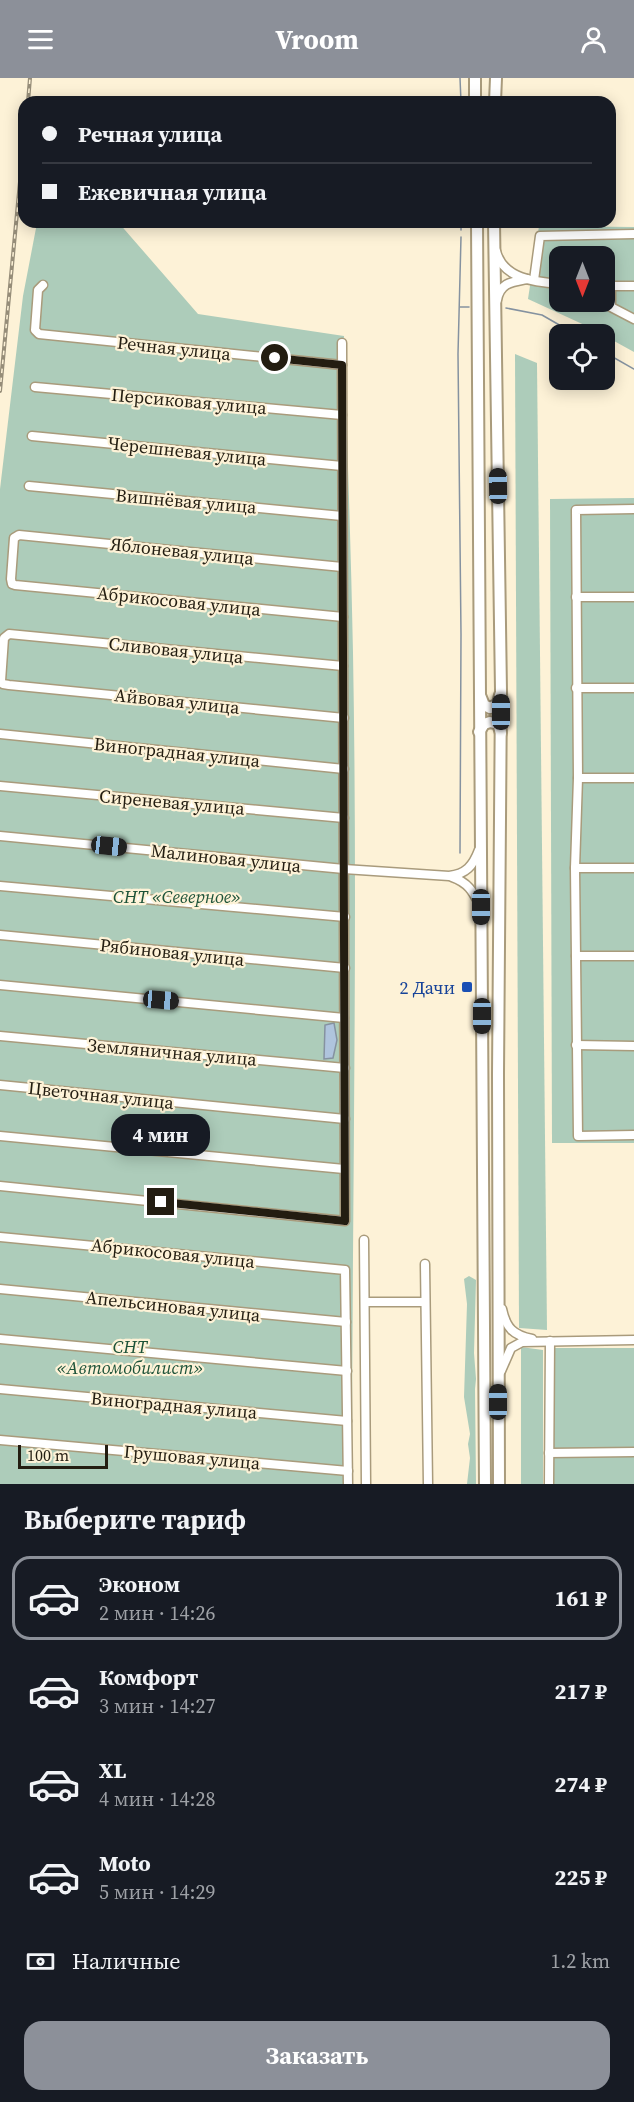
<!DOCTYPE html>
<html lang="ru">
<head>
<meta charset="utf-8">
<style>
	body { margin:0; font-family:"Source Serif 4",serif; background:#242831; color:#f1f3f6; height:100vh; display:flex; flex-direction:column; font-size:22px; white-space:nowrap }
	* { box-sizing:border-box; margin:0 }
	p { font-size:20px; color:#9ea1a6 }
	.icon { flex:none; width:33px; height:33px; fill:none; stroke:currentColor; stroke-width:2; stroke-linecap:round; stroke-linejoin:round }
	.map { position:relative; height:1406px; overflow:hidden }
	.drawer { display:flex; flex-direction:column; background:#171b24; flex:1 }
	.drawer>* { flex:none }
	.top-card { position:absolute; left:18px; top:18px; width:598px; height:132px; border-radius:18px; box-shadow:0 3px 15px #0003; display:grid; align-content:center; height:132px; padding:0 24px; background:#171b24 }
	.needle { width:39px; rotate:180deg }
	.tools { position:absolute; left:549px; top:168px; display:grid; gap:12px }
	.tools a { display:grid; place-items:center; width:66px; height:66px; border-radius:12px; background:#171b24; box-shadow:0 3px 15px #0003; font-size:30px }
	.scale { position:absolute; left:18px; bottom:15px; width:90px; box-sizing:border-box; padding-left:6px; border:3px solid #231d11; border-top:0; font-size:16px; line-height:21px; white-space:nowrap; color:#231d11; -webkit-text-stroke:4px #fdf2d7; paint-order:stroke }
	.end { position:absolute; width:27px; height:27px; margin:-14px; border:8px solid #231d11; background:#fff; box-shadow:0 0 0 3px #fff }
	.from { border-radius:50% }
	.bubble { position:absolute; height:42px; border-radius:18px; background:#171b24; box-shadow:0 3px 15px #0003; font-size:20px; font-weight:700; line-height:42px; text-align:center }
	.car { position:absolute; width:18px; height:36px; margin:-18px -9px; border-radius:8px; box-shadow:0 0 4px 2px #0007; background:linear-gradient(#222 24%,#8ab4d8 0 40%,#222 0 76%,#8ab4d8 0 86%,#222 0) }
	.top-card b { display:flex; align-items:center; gap:21px; height:57px; font-size:22px }
	.top-card b+b { border-top:2px solid #363941 }
	.top-card i { width:15px; height:15px; background:#f1f3f6 }
	ul { padding:0; list-style:none }
	li { display:flex; align-items:center; gap:18px; height:84px; margin:0 12px 9px; padding:0 12px; border:3px solid transparent; border-radius:18px }
	li div { flex:1 }
	li b { display:block; font-size:22px }
	li em { font-style:normal; font-weight:700 }
	li.selected { border-color:#8c9099 }
	li>.icon { width:54px; height:54px; stroke-width:1.5 }
	h2 { padding:0 24px; font-size:27px; line-height:72px }
	.pay { display:flex; align-items:center; gap:15px; height:66px; padding:0 24px; font-size:22px }
	.pay p { margin-inline-start:auto }
	.action { display:flex; gap:12px; margin-top:auto; padding:12px 24px }
	.action a { flex:1; height:69px; border-radius:18px; background:#8c9099; color:#fff; font-size:24px; font-weight:700; line-height:69px; text-align:center }
	header { display:flex; justify-content:space-between; align-items:center; height:78px; padding:0 24px; background:#8c9099; color:#fff; font-size:27px; font-weight:700 }
	.map>svg:first-child { display:block }
	.green { fill:#adccba; fill-rule:evenodd }
	.water { fill:#afc4dd; stroke:#8592a0; stroke-width:1.5 }
	.lines { fill:none; stroke-linecap:round; stroke-linejoin:round }
	.stream { stroke:#8592a0; stroke-width:1.5 }
	.minor-casing { stroke:#a99b7c; stroke-width:11 }
	.major-casing { stroke:#a99b7c; stroke-width:14 }
	.minor { stroke:#fff; stroke-width:8 }
	.major { stroke:#fff; stroke-width:10 }
	.rail-casing { stroke:#968d79; stroke-width:4 }
	.rail { stroke:#fdf2d7; stroke-width:1.5; stroke-dasharray:4.5; stroke-linecap:butt }
	.route { stroke:#231d11; stroke-width:8 }
	.transit-dot { fill:#1a4fb4; stroke:#fdf2d7; stroke-width:2 }
	.labels { text-anchor:middle; dominant-baseline:central; stroke-width:4.5; stroke-linejoin:round; paint-order:stroke }
	.street-label { font-size:18px; fill:#231d11; stroke:#fdf2d7 }
	.park-label { font-size:18px; font-style:italic; fill:#1c5238; stroke:#fdf2d7 }
	.transit-label { font-size:18px; fill:#164399; stroke:#fdf2d7; text-anchor:end }
</style>
</head>
<body>
<header><svg class="icon" aria-label="menu" viewBox="0 0 24 24"><path d="M4 6h16M4 12h16M4 18h16"/></svg>Vroom<svg class="icon" aria-label="person" viewBox="0 0 24 24"><circle cx="12" cy="8" r="4"/><path d="M4 21q1-7 8-7t8 7"/></svg></header>
<div class="map">
<svg width="634" height="1406" viewBox="0 0 634 1406">
	<rect width="100%" height="100%" fill="#fdf2d7"/>
	<g class="green">
		<path d="M118 144 198 236 344 258C347 363 351 469 353 575 358 852 352 1129 352 1406H0V411L23 218 37 145Z"/>
		<path d="M539 148 634 149V274L605 258 604 256 528 221ZM560 178H604V224H560Z"/>
		<path d="M515 276 537 285 547 1252 519 1250Z"/>
		<path d="M634 420V1065H552L550 421Z"/>
		<path d="M469 1198 476 1202 474 1275 476 1301 475 1311 476 1406H467L470 1380 468 1366 470 1356 464 1319 467 1226 464 1201Z"/>
		<path d="M521 1269 543 1272V1406H521Z"/>
		<rect x="545" y="1270" width="89" height="136"/>
	</g>
	<path class="water" d="M334 945 337 962 333 980 324 981 325 947Z"/>
	<g class="lines">
		<g class="stream">
			<path d="M460 0 461 24"/>
			<path d="M461 152V144"/>
			<path d="M460 229H469"/>
			<path d="M506 230 542 237 575 256"/>
			<path d="M604 274 634 291"/>
			<path d="M460 775 461 556 458 276 461 159"/>
		</g>
		<g class="minor-casing">
			<g id="minor">
				<path d="M496 173C503 201 535 204 560 206"/>
				<path d="M534 202 540 158 634 156"/>
				<path d="M43 207 38 212 35 252 39 256 342 287"/>
				<path d="M604 208H634"/>
				<path d="M611 208V229L634 241"/>
				<path d="M497 222C500 205 511 204 527 201"/>
				<path d="M35 309 342 337"/>
				<path d="M32 358 342 388"/>
				<path d="M29 408 342 438"/>
				<path d="M634 431 576 432 578 700 575 790 578 1058 634 1057"/>
				<path d="M342 489 19 457 14 460 11 501 12 506 15 507 343 539"/>
				<path d="M576 519H634"/>
				<path d="M343 588 9 556 4 560 1 603 3 606 9 607 344 640"/>
				<path d="M576 610H634"/>
				<path d="M0 656 344 691"/>
				<path d="M578 700H634"/>
				<path d="M0 708 344 740"/>
				<path d="M0 758 344 791 449 798C466 796 473 788 479 772"/>
				<path d="M575 790H634"/>
				<path d="M452 799C469 805 473 814 481 829"/>
				<path d="M0 808 345 839"/>
				<path d="M0 857 345 890"/>
				<path d="M576 878H634"/>
				<path d="M0 907 344 940"/>
				<path d="M0 958 345 990"/>
				<path d="M576 967 634 968"/>
				<path d="M0 1007 345 1041"/>
				<path d="M0 1058 344 1091"/>
				<path d="M0 1108 345 1143 342 265"/>
				<path d="M0 1159 345 1192 348 1406"/>
				<path d="M364 1162 366 1406"/>
				<path d="M425 1186 428 1406"/>
				<path d="M0 1211 346 1244"/>
				<path d="M365 1224H425"/>
				<path d="M502 1231C506 1250 513 1257 532 1261"/>
				<path d="M0 1261 347 1293"/>
				<path d="M501 1293 511 1270 522 1264 634 1262"/>
				<path d="M0 1311 347 1343"/>
				<path d="M0 1362 348 1393"/>
				<path d="M549 1375 634 1374"/>
				<path d="M549 1406 550 1263"/>
			</g>
		</g>
		<g class="major-casing">
			<g id="major">
				<path d="M475 0V24"/>
				<path d="M495 24 496 0"/>
				<path d="M477 144 485 1406"/>
				<path d="M494 144 501 613 498 996 499 1406"/>
				<path d="M480 617 484 627 490 630 498 626 500 617"/>
				<path d="M479 654 484 646 490 644 498 646 501 655"/>
			</g>
		</g>
		<use href="#minor" class="minor"/>
		<use href="#major" class="major"/>
		<g class="rail-casing">
			<g id="rail">
				<path d="M28 24 30 0"/>
				<path d="M0 313 24 62"/>
			</g>
		</g>
		<use href="#rail" class="rail"/>
	</g>
	<g class="lines">
		<path class="route" d="M161 1124 345 1143 342 287 275 280"/>
	</g>
	<rect class="transit-dot" x="461" y="903" width="12" height="12" rx="3"/>
	<g class="labels">
		<g class="street-label">
			<text transform="translate(174 270) rotate(6)">Речная улица</text>
			<text transform="translate(189 323) rotate(5)">Персиковая улица</text>
			<text transform="translate(187 373) rotate(6)">Черешневая улица</text>
			<text transform="translate(186 423) rotate(5)">Вишнёвая улица</text>
			<text transform="translate(182 473) rotate(6)">Яблоневая улица</text>
			<text transform="translate(179 523) rotate(6)">Абрикосовая улица</text>
			<text transform="translate(176 572) rotate(6)">Сливовая улица</text>
			<text transform="translate(177 623) rotate(6)">Айвовая улица</text>
			<text transform="translate(177 674) rotate(6)">Виноградная улица</text>
			<text transform="translate(172 724) rotate(5)">Сиреневая улица</text>
			<text transform="translate(226 780) rotate(6)">Малиновая улица</text>
			<text transform="translate(172 874) rotate(6)">Рябиновая улица</text>
			<text transform="translate(172 974) rotate(5)">Земляничная улица</text>
			<text transform="translate(101 1017) rotate(6)">Цветочная улица</text>
			<text transform="translate(173 1175) rotate(6)">Абрикосовая улица</text>
			<text transform="translate(173 1228) rotate(6)">Апельсиновая улица</text>
			<text transform="translate(174 1327) rotate(5)">Виноградная улица</text>
			<text transform="translate(192 1379) rotate(5)">Грушовая улица</text>
		</g>
		<g class="park-label">
			<text x="177" y="818">СНТ «Северное»</text>
			<text x="130" y="1268">СНТ<tspan x="130" dy="21">«Автомобилист»</tspan></text>
		</g>
		<g class="transit-label">
			<text x="455" y="909">2 Дачи</text>
		</g>
	</g>
</svg>
<div class="tools">
<a><svg class="needle" viewBox="-14 -14 28 28"><path d="M0-13l5 13h-10z" fill="#e53935"/><path d="M0 13l5-13h-10z" fill="#9ea1a6"/></svg></a>
<a><svg class="icon" aria-label="locate" viewBox="0 0 24 24"><circle cx="12" cy="12" r="6"/><path d="M12 2v4M12 18v4M2 12h4M18 12h4"/></svg></a>
</div>
<div class="scale">100 m</div>
<i class="end from" style="left:275px;top:280px"></i>
<i class="end" style="left:161px;top:1124px"></i>
<div class="bubble" style="left:111px;top:1036px;width:99px">4 мин</div>
<i class="car" style="left:498px;top:408px;rotate:359deg"></i>
<i class="car" style="left:501px;top:634px;rotate:0deg"></i>
<i class="car" style="left:109px;top:768px;rotate:96deg"></i>
<i class="car" style="left:481px;top:829px;rotate:180deg"></i>
<i class="car" style="left:161px;top:922px;rotate:95deg"></i>
<i class="car" style="left:482px;top:938px;rotate:180deg"></i>
<i class="car" style="left:498px;top:1324px;rotate:0deg"></i>
<div class="top-card">
<b><i class="from"></i>Речная улица</b>
<b><i></i>Ежевичная улица</b>
</div>
</div>
<section class="drawer">
<h2>Выберите тариф</h2>
<ul>
<li class="selected"><svg class="icon" aria-label="car" viewBox="0 0 24 24"><path d="M5 17H2v-5l4-1 3-4h7l3 4 3 1v5h-3M9 17h6M6 11h13"/><circle cx="7" cy="17" r="2"/><circle cx="17" cy="17" r="2"/></svg><div><b>Эконом</b><p>2 мин · 14:26</p></div><em>161 ₽</em></li>
<li><svg class="icon" aria-label="car" viewBox="0 0 24 24"><path d="M5 17H2v-5l4-1 3-4h7l3 4 3 1v5h-3M9 17h6M6 11h13"/><circle cx="7" cy="17" r="2"/><circle cx="17" cy="17" r="2"/></svg><div><b>Комфорт</b><p>3 мин · 14:27</p></div><em>217 ₽</em></li>
<li><svg class="icon" aria-label="car" viewBox="0 0 24 24"><path d="M5 17H2v-5l4-1 3-4h7l3 4 3 1v5h-3M9 17h6M6 11h13"/><circle cx="7" cy="17" r="2"/><circle cx="17" cy="17" r="2"/></svg><div><b>XL</b><p>4 мин · 14:28</p></div><em>274 ₽</em></li>
<li><svg class="icon" aria-label="car" viewBox="0 0 24 24"><path d="M5 17H2v-5l4-1 3-4h7l3 4 3 1v5h-3M9 17h6M6 11h13"/><circle cx="7" cy="17" r="2"/><circle cx="17" cy="17" r="2"/></svg><div><b>Moto</b><p>5 мин · 14:29</p></div><em>225 ₽</em></li>
</ul>
<div class="pay"><svg class="icon" aria-label="cash" viewBox="0 0 24 24"><path d="M3 7h18v10H3z"/><circle cx="12" cy="12" r="2"/></svg>Наличные<p>1.2 km</p></div>
<div class="action"><a>Заказать</a></div>
</section>
</body>
</html>
